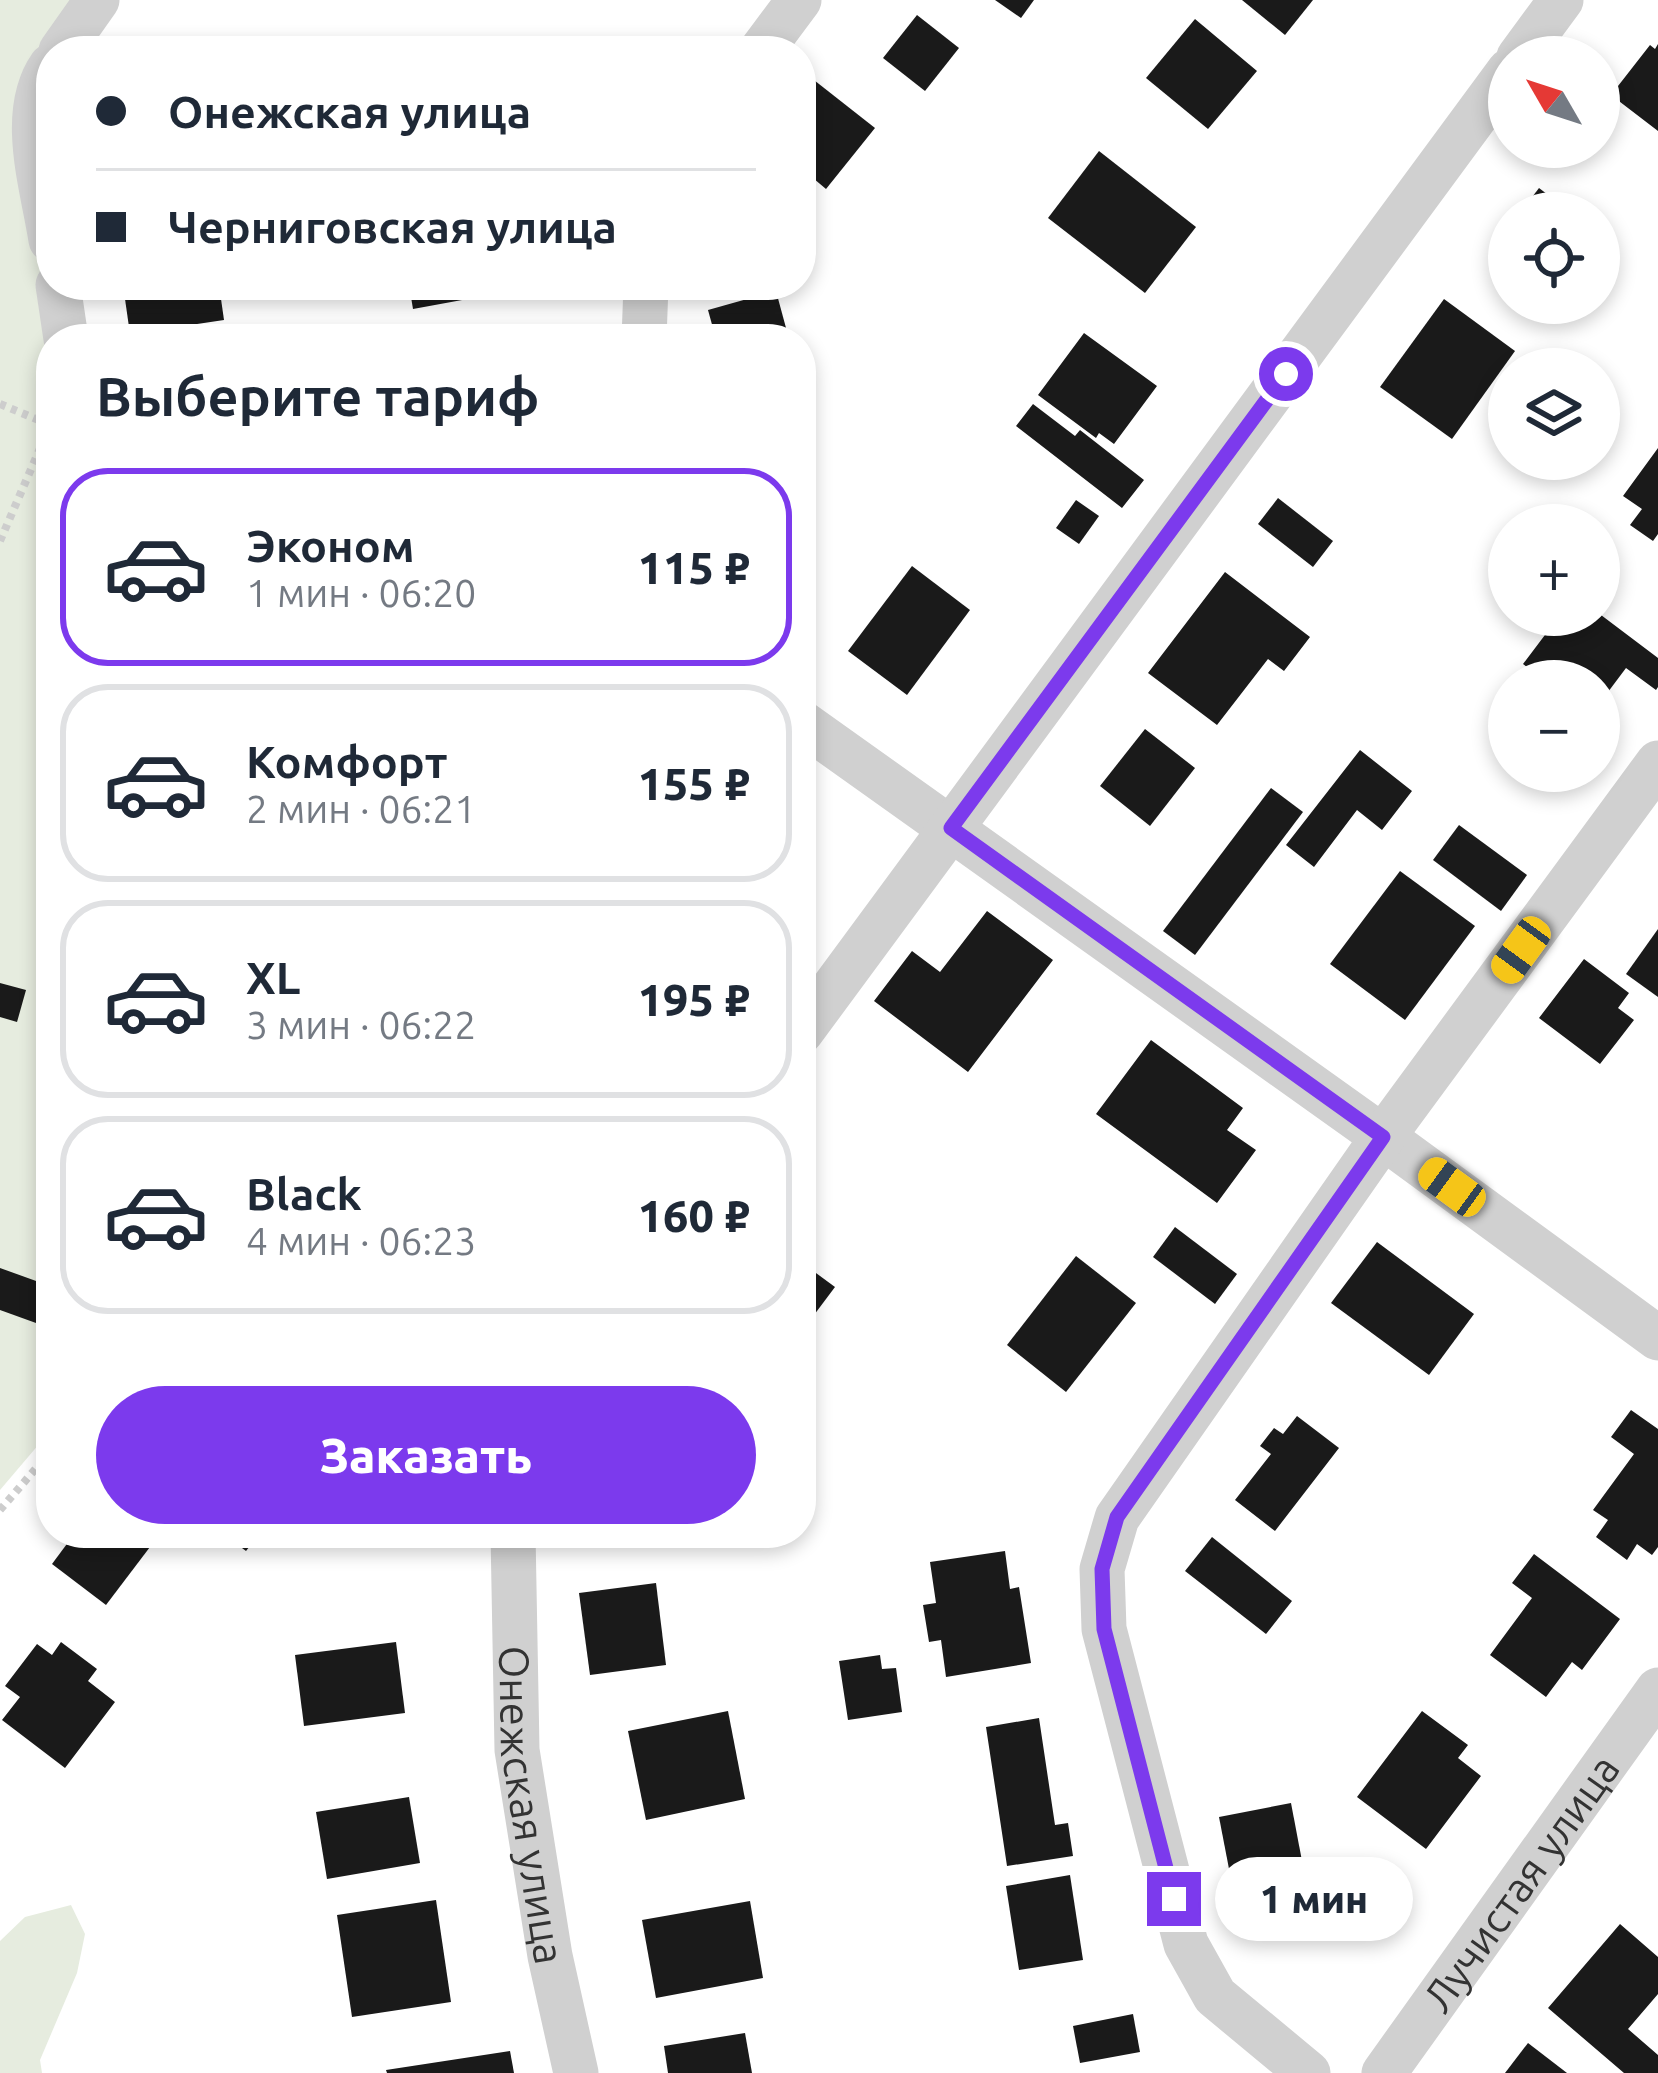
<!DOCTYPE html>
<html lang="ru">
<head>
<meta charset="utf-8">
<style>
	body { margin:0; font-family:Ubuntu,sans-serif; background:#f6f6f7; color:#1f2937; height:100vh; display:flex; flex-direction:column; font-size:45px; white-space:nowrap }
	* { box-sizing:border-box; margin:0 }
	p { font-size:39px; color:#747a83 }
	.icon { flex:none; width:66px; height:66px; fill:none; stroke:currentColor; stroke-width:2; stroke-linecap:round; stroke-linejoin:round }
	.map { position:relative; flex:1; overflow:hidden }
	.side { position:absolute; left:36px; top:324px; width:780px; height:1224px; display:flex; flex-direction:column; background:#fff; border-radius:48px; box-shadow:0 6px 18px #0003 }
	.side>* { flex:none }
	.banner { position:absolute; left:36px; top:36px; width:780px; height:264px; border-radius:48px; box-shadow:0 6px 18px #0003; display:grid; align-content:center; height:264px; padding:0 60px; background:#fff }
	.needle { width:78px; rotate:309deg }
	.tools { position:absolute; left:1488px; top:36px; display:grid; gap:24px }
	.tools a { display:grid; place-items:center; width:132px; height:132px; border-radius:50%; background:#fff; box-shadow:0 6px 18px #0003; font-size:60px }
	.end { position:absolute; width:54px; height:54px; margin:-27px; border:15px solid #7c3aed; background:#fff; box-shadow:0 0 0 6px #fff }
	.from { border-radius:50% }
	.bubble { position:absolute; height:84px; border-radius:42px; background:#fff; box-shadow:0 6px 18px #0003; font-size:39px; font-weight:800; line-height:84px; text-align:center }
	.car { position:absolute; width:36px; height:72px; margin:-36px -18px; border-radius:15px; box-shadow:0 0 9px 3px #0007; background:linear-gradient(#f5c518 24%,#345 0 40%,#f5c518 0 76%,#345 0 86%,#f5c518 0) }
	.banner b { display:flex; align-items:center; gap:42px; height:114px; font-size:45px }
	.banner b+b { border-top:3px solid #e0e1e3 }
	.banner i { width:30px; height:30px; background:#1f2937 }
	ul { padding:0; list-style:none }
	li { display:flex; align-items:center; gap:36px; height:198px; margin:0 24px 18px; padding:0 36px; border:6px solid #e0e1e3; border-radius:48px }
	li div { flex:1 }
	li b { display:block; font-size:45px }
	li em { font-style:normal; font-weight:800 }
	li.on { border-color:#7c3aed }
	li>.icon { width:108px; height:108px; stroke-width:1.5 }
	h2 { padding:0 60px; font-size:54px; line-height:144px }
	.cta { display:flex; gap:24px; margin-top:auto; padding:24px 60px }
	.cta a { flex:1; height:138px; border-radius:72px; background:#7c3aed; color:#fff; font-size:48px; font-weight:800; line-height:138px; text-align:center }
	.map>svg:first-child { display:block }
	.green { fill:#e6ecdf }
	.building { fill:#1a1a1a }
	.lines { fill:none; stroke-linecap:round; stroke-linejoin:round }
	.path { stroke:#cdcdcd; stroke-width:8; stroke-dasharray:6 6; stroke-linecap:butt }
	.minor { stroke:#d0d0d0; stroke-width:45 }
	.route { stroke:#7c3aed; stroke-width:15 }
	.labels { text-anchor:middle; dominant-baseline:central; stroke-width:12; stroke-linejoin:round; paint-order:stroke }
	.street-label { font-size:42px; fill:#333; stroke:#fff }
</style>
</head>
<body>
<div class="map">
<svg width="1658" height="2073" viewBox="0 0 1658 2073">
	<rect width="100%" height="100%" fill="#fff"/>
	<g class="green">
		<path d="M0 0H80L19 138 51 340V1430L0 1490Z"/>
		<path d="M71 1905 85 1934 77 1973 40 2060 42 2073H0V1941L25 1917Z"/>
	</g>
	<g class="building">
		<path d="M995 0H1034L1021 18Z"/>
		<path d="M1242 0H1313L1285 35Z"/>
		<path d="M917 15 959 48 925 91 883 58Z"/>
		<path d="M1195 19 1257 71 1208 129 1146 78Z"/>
		<path d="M1658 44V131L1611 95 1650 45 1655 49Z"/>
		<path d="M805 73 875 128 826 189 801 168V77Z"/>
		<path d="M1099 151 1196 227 1145 293 1048 218Z"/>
		<path d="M1539 188 1572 213H1520Z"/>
		<path d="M123 285H219L224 320 130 334Z"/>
		<path d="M409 285H471L473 298 413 309Z"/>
		<path d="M776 291 789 339H716L708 310Z"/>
		<path d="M1444 299 1515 351 1452 439 1380 387Z"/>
		<path d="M1084 333 1157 386 1114 444 1099 433 1096 438 1038 395Z"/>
		<path d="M1033 404 1075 436 1080 430 1144 480 1122 508 1016 426Z"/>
		<path d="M1658 448V534L1653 541 1630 525 1642 509 1623 496Z"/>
		<path d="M1278 498 1333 541 1313 567 1258 524Z"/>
		<path d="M1076 500 1099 516 1079 544 1056 528Z"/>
		<path d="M912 566 970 610 907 695 848 651Z"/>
		<path d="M1225 572 1310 637 1284 671 1268 659 1217 725 1148 673Z"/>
		<path d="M1560 615H1601L1658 658V687L1656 690 1626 668 1599 704V681H1545L1523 664Z"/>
		<path d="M1145 729 1195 768 1150 826 1100 786Z"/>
		<path d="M1360 750 1412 791 1382 830 1357 810 1314 867 1286 845Z"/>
		<path d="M1271 788 1303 812 1195 955 1163 931Z"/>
		<path d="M1459 825 1527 875 1501 911 1433 860Z"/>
		<path d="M1400 871 1475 926 1405 1020 1330 964Z"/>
		<path d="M987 911 1053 960 968 1072 874 1001 912 951 940 972Z"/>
		<path d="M1658 929V997L1626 974Z"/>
		<path d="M1584 959 1629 993 1618 1008 1634 1020 1600 1064 1539 1018Z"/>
		<path d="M0 983 26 990 17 1022 0 1017Z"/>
		<path d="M1151 1040 1243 1108 1227 1130 1256 1150 1217 1203 1096 1114Z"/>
		<path d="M1175 1227 1237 1274 1215 1304 1153 1257Z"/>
		<path d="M1377 1242 1474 1314 1429 1375 1331 1303Z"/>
		<path d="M1076 1256 1136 1303 1066 1392 1007 1345Z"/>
		<path d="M801 1262 835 1287 814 1315 801 1305Z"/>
		<path d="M0 1268 50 1286 36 1323 0 1310Z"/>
		<path d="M1631 1410 1658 1429V1547L1652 1555 1637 1544 1627 1560 1596 1537 1608 1520 1593 1510 1634 1454 1611 1437Z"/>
		<path d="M1297 1416 1339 1448 1275 1531 1235 1500 1271 1454 1260 1446 1274 1428 1283 1434Z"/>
		<path d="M75 1533H140L153 1543 106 1605 52 1564Z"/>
		<path d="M222 1533H260L246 1551Z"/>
		<path d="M1212 1537 1292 1601 1266 1634 1185 1571Z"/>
		<path d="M1005 1551 1010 1589 1019 1587 1031 1663 946 1677 941 1640 929 1642 923 1605 936 1603 930 1562Z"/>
		<path d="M1534 1554 1620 1619 1582 1670 1572 1662 1546 1697 1490 1655 1532 1598 1512 1583Z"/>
		<path d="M656 1583 666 1665 590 1675 579 1593Z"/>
		<path d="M61 1642 97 1669 88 1681 115 1702 65 1768 2 1720 20 1697 5 1686 37 1644 52 1655Z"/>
		<path d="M396 1642 405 1713 304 1726 295 1655Z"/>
		<path d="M880 1655 882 1669 896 1668 902 1712 848 1720 839 1661Z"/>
		<path d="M728 1711 745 1799 646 1820 628 1731Z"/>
		<path d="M1422 1711 1468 1745 1458 1758 1481 1776 1426 1849 1357 1797Z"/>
		<path d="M1039 1718 1055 1825 1068 1823 1073 1856 1007 1866 986 1727Z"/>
		<path d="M409 1797 420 1863 327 1879 316 1812Z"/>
		<path d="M1291 1803 1302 1861 1230 1874 1219 1817Z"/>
		<path d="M1070 1875 1083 1960 1019 1970 1006 1886Z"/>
		<path d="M436 1900 451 2002 352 2017 337 1915Z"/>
		<path d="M750 1901 763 1978 656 1998 642 1920Z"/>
		<path d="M1620 1924 1658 1957V1994L1628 2029 1658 2055V2073H1624L1548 2008Z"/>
		<path d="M1133 2014 1140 2052 1080 2063 1073 2026Z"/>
		<path d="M745 2033 752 2073H668L664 2046Z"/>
		<path d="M1528 2043 1567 2073H1505Z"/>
		<path d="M510 2051 514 2073H387L386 2070Z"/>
	</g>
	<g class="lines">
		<g class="path">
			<path d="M0 404 48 424"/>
			<path d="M0 541 51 423"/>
			<path d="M0 1510 51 1451"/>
		</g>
		<g class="minor">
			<path d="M61 51 97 0"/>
			<path d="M761 51 799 0"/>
			<path d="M1519 57 1561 0"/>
			<path d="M51 66C18 113 43 187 51 240"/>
			<path d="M58 285 66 339"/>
			<path d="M644 339 646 285"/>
			<path d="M801 722 1383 1137 1658 1338"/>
			<path d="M801 1032 1509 71"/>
			<path id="s1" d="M513 1533 517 1750 550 1956 576 2073"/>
			<path d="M1308 2073 1215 1996 1186 1944 1104 1629 1102 1569 1117 1518 1383 1137 1658 763"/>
			<path id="s2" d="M1384 2073 1658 1690"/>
		</g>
	</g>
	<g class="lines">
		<path class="route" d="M1174 1899 1104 1629 1102 1569 1117 1517 1383 1137 951 828 1286 374"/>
	</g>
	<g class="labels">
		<g class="street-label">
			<text stroke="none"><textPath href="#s1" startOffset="273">Онежская улица</textPath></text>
			<text stroke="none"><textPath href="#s2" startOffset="234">Лучистая улица</textPath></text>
		</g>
	</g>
</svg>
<div class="tools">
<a><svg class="needle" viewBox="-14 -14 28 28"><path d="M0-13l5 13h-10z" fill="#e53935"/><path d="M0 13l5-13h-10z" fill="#747a83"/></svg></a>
<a><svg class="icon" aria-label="locate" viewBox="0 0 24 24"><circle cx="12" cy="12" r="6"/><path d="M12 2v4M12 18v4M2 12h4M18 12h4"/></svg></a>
<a><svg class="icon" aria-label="layers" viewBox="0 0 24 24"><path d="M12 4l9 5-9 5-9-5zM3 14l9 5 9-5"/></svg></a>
<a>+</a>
<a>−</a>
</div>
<i class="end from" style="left:1286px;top:374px"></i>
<i class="end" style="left:1174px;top:1899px"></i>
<div class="bubble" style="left:1215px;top:1857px;width:198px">1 мин</div>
<i class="car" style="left:1521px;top:950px;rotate:216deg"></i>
<i class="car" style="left:1452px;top:1187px;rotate:306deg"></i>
<div class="banner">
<b><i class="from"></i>Онежская улица</b>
<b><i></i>Черниговская улица</b>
</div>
<section class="side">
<h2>Выберите тариф</h2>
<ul>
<li class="on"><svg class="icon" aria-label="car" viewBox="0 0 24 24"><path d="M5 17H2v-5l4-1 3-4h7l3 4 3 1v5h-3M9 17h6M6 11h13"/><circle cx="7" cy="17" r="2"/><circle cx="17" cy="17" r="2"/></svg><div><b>Эконом</b><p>1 мин · 06:20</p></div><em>115 ₽</em></li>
<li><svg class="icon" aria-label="car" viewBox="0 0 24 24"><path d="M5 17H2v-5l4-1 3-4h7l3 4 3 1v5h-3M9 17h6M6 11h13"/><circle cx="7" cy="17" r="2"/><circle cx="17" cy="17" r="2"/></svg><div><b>Комфорт</b><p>2 мин · 06:21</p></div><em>155 ₽</em></li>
<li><svg class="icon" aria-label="car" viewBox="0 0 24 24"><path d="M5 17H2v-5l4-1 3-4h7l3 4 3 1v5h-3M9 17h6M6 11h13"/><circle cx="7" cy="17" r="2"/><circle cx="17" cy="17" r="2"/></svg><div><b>XL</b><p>3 мин · 06:22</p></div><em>195 ₽</em></li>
<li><svg class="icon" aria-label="car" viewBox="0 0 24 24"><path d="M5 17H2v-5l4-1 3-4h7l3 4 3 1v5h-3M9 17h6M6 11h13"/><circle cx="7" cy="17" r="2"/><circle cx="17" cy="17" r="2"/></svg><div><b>Black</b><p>4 мин · 06:23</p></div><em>160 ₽</em></li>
</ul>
<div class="cta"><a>Заказать</a></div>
</section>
</div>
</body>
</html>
